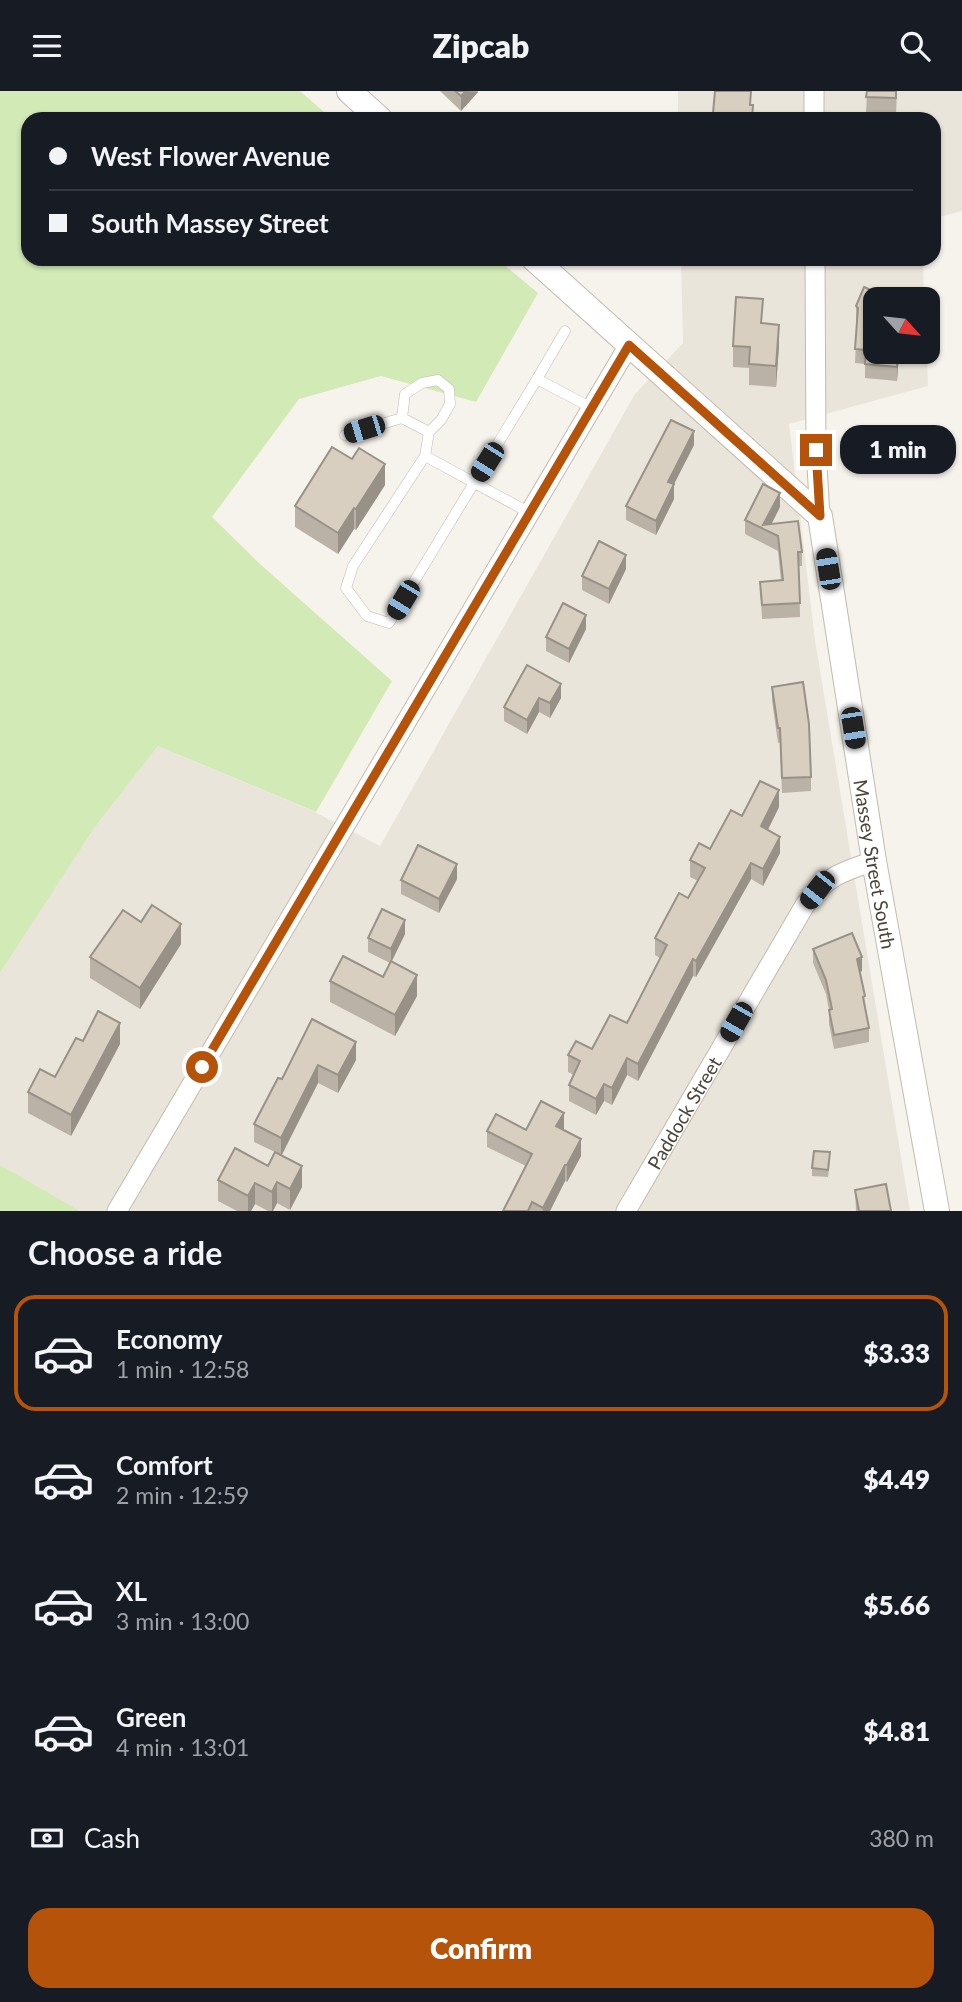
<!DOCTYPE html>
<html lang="en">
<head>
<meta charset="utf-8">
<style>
	body { margin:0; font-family:Lato,sans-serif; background:#242831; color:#f1f3f6; height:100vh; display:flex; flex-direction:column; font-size:26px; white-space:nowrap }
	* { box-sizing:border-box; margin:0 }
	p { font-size:23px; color:#9ea1a6 }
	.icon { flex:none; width:38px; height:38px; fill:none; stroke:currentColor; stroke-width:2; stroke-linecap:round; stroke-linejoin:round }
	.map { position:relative; height:1120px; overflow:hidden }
	.side { display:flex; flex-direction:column; background:#171b24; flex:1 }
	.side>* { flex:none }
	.guide { position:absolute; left:21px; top:21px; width:920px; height:154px; border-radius:21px; box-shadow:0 2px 5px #0004; display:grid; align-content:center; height:154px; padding:0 28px; background:#171b24 }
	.needle { width:46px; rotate:117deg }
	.controls { position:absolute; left:863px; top:196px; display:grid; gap:14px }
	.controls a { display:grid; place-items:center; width:77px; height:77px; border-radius:14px; background:#171b24; box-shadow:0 2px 5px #0004; font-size:35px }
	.end { position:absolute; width:32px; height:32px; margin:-16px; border:9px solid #b45309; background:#fff; box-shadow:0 0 0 4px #fff }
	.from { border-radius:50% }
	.bubble { position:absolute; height:49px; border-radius:21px; background:#171b24; box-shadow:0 2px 5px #0004; font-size:23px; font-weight:800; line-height:49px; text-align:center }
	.car { position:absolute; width:21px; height:42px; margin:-21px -10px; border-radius:9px; box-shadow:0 0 5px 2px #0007; background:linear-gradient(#222 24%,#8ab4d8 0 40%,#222 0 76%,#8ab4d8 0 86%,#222 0) }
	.guide b { display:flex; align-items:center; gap:24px; height:66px; font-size:26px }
	.guide b+b { border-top:2px solid #363941 }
	.guide i { width:18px; height:18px; background:#f1f3f6 }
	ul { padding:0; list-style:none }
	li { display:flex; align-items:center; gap:21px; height:116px; margin:0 14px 10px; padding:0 14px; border:4px solid transparent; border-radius:21px }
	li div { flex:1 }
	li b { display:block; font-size:26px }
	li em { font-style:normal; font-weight:800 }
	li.current { border-color:#b45309 }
	li>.icon { width:63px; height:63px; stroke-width:1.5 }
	h2 { padding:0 28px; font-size:32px; line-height:84px }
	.pay { display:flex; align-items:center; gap:18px; height:77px; padding:0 28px; font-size:26px }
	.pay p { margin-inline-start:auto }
	.action { display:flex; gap:14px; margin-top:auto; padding:14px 28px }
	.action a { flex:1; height:80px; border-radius:21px; background:#b45309; color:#fff; font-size:28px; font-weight:800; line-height:80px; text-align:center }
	header { display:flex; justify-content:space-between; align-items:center; height:91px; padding:0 28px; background:#171b24; font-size:32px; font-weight:800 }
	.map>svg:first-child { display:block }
	.residential { fill:#eae5da }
	.green { fill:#d2eab5 }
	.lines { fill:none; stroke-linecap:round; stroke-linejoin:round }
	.service-casing { stroke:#c2bbae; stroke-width:11 }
	.minor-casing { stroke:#c2bbae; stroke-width:21 }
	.tertiary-casing { stroke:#c2bbae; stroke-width:26 }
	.service { stroke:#fff; stroke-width:10 }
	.minor { stroke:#fff; stroke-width:19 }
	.tertiary { stroke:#fff; stroke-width:24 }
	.wall { fill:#bab2a6 }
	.shaded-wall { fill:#979187 }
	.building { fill:#d8cfc1; stroke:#979187; stroke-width:2 }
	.route { stroke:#b45309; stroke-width:9 }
	.labels { text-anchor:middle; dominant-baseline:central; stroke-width:7; stroke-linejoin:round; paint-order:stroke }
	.street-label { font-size:19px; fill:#4b4439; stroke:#fff }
</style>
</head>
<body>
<header><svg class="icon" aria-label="menu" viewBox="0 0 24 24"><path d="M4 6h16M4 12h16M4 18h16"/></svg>Zipcab<svg class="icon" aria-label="search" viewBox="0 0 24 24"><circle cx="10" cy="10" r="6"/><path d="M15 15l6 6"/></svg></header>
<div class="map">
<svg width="962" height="1120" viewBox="0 0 962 1120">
	<rect width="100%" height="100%" fill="#f6f3ec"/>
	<g class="residential">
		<path d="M678 0H962V120L935 127 934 28H678Z"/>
		<path d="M681 168H923L924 208H875V261H927L928 295 789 333 815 549 910 1120H77L0 1074V882L95 736 158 655 315 721 380 755 635 303 683 252Z"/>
	</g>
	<g class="green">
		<path d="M0 0H300L332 28H28V168H497L538 202 476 311 381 285 299 308 212 426 260 473 392 590 316 721 158 655 95 736 0 882Z"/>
		<path d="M0 1074 78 1119 77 1120H0Z"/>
	</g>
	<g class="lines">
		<g class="service-casing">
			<g id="service">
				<path d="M537 288 565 240"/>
				<path d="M345 344 402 327"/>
				<path d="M425 365 429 341 441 329 450 313 449 298 438 289 422 292 405 303 402 327 429 341"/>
				<path d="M530 422 425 365 353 475 346 497 367 525 389 532 537 288 592 317"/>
			</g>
		</g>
		<g class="minor-casing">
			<g id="minor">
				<path d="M814 0V28"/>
				<path d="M815 168 816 359 820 425"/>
				<path d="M117 1120 629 254"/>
				<path id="s1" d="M626 1120 805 814C827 785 841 781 874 770"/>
			</g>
		</g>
		<g class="tertiary-casing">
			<g id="tertiary">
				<path d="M349 0 380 28"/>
				<path id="s2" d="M534 168 820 425 874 770 937 1120"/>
			</g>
		</g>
		<use href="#service" class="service"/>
		<use href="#minor" class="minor"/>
		<use href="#tertiary" class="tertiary"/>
	</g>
	<g class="wall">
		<path d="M440 0H478V1L461 20Z"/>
		<path d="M867 0H897L896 24H866Z"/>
		<rect x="736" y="168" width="26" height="7"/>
		<path d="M864 196 875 261H899L897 290 865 287V273L855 272 857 230H856V215Z"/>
		<path d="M762 232 779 255 776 296 749 294V277L733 276V255Z"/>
		<path d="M694 354 674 393V408L656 444 626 429V415Z"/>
		<path d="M352 368 385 394 356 439 354 438 338 463 295 436V415Z"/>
		<path d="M780 416 771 433 802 461V475H799L800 526 762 528 760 491 781 490 778 460 745 443V429Z"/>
		<path d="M626 478 609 513 582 499V485Z"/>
		<path d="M586 538 569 572 546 560V546Z"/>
		<path d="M527 574 561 607 550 627 539 621 527 643 504 630V616Z"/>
		<path d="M772 596 811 686V700L782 702 780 651 778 652 772 610Z"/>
		<path d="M779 716 768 739 780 762 763 795 751 788 696 886 693 885 638 990 627 984 612 1014 604 1010 596 1024 569 1010V994L574 984 568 981V964L592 958 627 932 660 867 655 864V847L688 807 698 790 690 786V769L710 758 742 725Z"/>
		<path d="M457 788 439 822 401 803V789Z"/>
		<path d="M141 831 181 853 140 918 90 887V866Z"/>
		<path d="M405 843 391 870 417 905 395 945 330 911V890L383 886 390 872 368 861V847Z"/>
		<path d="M813 858 862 880 860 881 869 937V951L834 958 829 933V919L826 903 813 872Z"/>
		<path d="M312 928 356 969 338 1002 318 992 282 1064 302 1096 290 1119 277 1112 273 1120H268L255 1113 251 1120H237L218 1110V1089L268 1075 275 1061 254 1051V1033L282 988Z"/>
		<path d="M83 950 120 953 71 1045 28 1022V1001L55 986Z"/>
		<path d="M526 1039H563L581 1065 567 1091 565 1090 550 1120H503L526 1075 487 1056V1040Z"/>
		<path d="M830 1069 828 1086 812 1085V1077Z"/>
		<path d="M855 1099 891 1120H856Z"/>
	</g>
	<g class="shaded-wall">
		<path d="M466 0 478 1 461 20V5Z"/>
		<path d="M779 234V255L776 296V275Z"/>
		<path d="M898 261H899L897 290V276Z"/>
		<path d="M694 340V354L674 393V408L656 444V430L668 391Z"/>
		<path d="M385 373V394L356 439V418Z"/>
		<path d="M780 402V416L768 440 763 434Z"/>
		<path d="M354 417V438L338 463V442Z"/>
		<path d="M626 464V478L609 513V498Z"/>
		<path d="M586 524V538L569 572V558Z"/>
		<path d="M561 593V607L550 627V612Z"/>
		<path d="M539 607V621L527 643V629Z"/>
		<path d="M779 699V716L761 752V735Z"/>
		<path d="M780 746V762L763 795V778Z"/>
		<path d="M751 772V788L696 886V870Z"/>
		<path d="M457 773V788L439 822V808Z"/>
		<path d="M405 829V843L391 872V858Z"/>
		<path d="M181 833V853L140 918V897Z"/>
		<path d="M862 866V880L857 883V868Z"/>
		<path d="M693 868V885L638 990V973Z"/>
		<path d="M417 884V905L395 945V924Z"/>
		<path d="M120 932V953L71 1045V1024Z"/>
		<path d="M356 951V969L338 1002V984Z"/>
		<path d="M627 967V984L612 1014V997Z"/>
		<path d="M318 974V992L281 1065V1047Z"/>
		<path d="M604 993V1010L596 1024V1008Z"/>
		<path d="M564 1022V1038L556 1051V1035Z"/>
		<path d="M581 1048V1065L567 1091V1074Z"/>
		<path d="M565 1074V1090L550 1120H543V1117Z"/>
		<path d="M302 1075V1096L290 1119V1098Z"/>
		<path d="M277 1091V1112L273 1120H272V1101Z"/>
		<path d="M255 1092V1113L251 1120H248V1105Z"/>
	</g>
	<g class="building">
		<path d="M455 0H466L461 5Z"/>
		<path d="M715 0H751L750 14H753L752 28H710V22H713Z"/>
		<path d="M867 0H896V7L866 6Z"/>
		<path d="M864 196 891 208H875V261H898L897 276 865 273 866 259 855 258 858 217 856 215Z"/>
		<path d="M736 206 763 208 761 232 779 234 776 275 749 273 750 256 733 255Z"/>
		<path d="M671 329 694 340 668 391 674 393 656 430 626 415Z"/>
		<path d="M332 356 352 368 359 357 385 373 356 418 354 417 338 442 295 415Z"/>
		<path d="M763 393 780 402 763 434 798 430 802 461H798L800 512 762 514 760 491 783 489 778 445 745 429Z"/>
		<path d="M599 450 626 464 609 498 582 485Z"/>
		<path d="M563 512 586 524 569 558 546 546Z"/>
		<path d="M527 574 561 593 550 612 539 607 527 629 504 616Z"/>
		<path d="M803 591 809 633 811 686 782 687 780 637H778L772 596Z"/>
		<path d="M760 690 779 699 761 735 780 746 763 778 751 772 696 870 693 868 638 973 627 967 612 997 604 993 596 1008 569 994 580 970 568 964 576 950 592 958 610 924 627 932 667 854 655 847 679 802 688 807 705 777 690 769 699 752 710 758 731 719 742 725Z"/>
		<path d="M418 754 457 773 439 808 401 789Z"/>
		<path d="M152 814 181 833 140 897 90 866 123 819 141 831Z"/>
		<path d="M382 818 405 829 391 858 368 847Z"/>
		<path d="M852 842 862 866 857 868 865 905 863 906 869 937 834 944 829 919 832 918 826 889 813 858Z"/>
		<path d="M343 865 383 886 391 870 417 884 395 924 330 890Z"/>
		<path d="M98 920 120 932 71 1024 28 1001 40 978 55 986 76 947 83 950Z"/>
		<path d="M312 928 356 951 338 984 318 974 281 1047 254 1033 278 987 282 988Z"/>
		<path d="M541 1010 564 1022 556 1035 581 1048 567 1074H565L543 1117 532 1111 528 1120H503L532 1063 487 1040 496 1023 526 1039Z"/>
		<path d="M235 1057 268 1075 275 1061 302 1075 290 1098 277 1091 272 1101 255 1092 248 1105 218 1089Z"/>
		<path d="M814 1060 830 1061 828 1079 812 1077Z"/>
		<path d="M886 1093 891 1120H859L855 1099Z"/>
	</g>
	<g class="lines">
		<path class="route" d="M202 976 629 254 820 425 816 359"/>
	</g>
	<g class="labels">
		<g class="street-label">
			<text stroke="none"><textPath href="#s2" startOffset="737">Massey Street South</textPath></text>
			<text stroke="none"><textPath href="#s1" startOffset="114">Paddock Street</textPath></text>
		</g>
	</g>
</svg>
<div class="controls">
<a><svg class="needle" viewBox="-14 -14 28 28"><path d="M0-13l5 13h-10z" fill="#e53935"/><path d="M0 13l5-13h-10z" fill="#9ea1a6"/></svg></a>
</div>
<i class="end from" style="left:202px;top:976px"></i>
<i class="end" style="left:816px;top:359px"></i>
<div class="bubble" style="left:840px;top:334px;width:116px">1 min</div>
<i class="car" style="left:364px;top:338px;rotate:253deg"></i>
<i class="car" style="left:487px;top:371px;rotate:212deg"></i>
<i class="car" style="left:828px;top:478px;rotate:351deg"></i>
<i class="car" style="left:403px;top:509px;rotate:211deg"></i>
<i class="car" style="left:853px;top:637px;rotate:171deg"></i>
<i class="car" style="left:817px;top:799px;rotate:218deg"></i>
<i class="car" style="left:736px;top:931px;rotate:210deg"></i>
<div class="guide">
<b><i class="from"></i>West Flower Avenue</b>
<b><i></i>South Massey Street</b>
</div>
</div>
<section class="side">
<h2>Choose a ride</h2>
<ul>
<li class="current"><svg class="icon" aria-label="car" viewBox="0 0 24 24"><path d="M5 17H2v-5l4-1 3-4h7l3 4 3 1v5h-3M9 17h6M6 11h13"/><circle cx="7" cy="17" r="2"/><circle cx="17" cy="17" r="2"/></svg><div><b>Economy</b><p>1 min · 12:58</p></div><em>$3.33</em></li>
<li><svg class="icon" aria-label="car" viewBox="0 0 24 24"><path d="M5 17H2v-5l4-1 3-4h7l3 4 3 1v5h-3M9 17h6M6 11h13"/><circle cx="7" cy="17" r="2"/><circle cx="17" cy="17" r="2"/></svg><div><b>Comfort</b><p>2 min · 12:59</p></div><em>$4.49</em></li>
<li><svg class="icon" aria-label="car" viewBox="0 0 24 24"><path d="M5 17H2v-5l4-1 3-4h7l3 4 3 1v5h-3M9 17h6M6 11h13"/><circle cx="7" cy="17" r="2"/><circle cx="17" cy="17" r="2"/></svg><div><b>XL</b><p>3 min · 13:00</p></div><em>$5.66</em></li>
<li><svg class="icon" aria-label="car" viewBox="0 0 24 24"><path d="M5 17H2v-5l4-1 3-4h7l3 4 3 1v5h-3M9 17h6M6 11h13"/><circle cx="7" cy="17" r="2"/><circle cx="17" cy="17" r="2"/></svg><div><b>Green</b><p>4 min · 13:01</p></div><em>$4.81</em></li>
</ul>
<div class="pay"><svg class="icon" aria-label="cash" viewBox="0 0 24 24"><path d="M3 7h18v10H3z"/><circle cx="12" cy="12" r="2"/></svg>Cash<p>380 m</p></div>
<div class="action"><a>Confirm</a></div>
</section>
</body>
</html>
